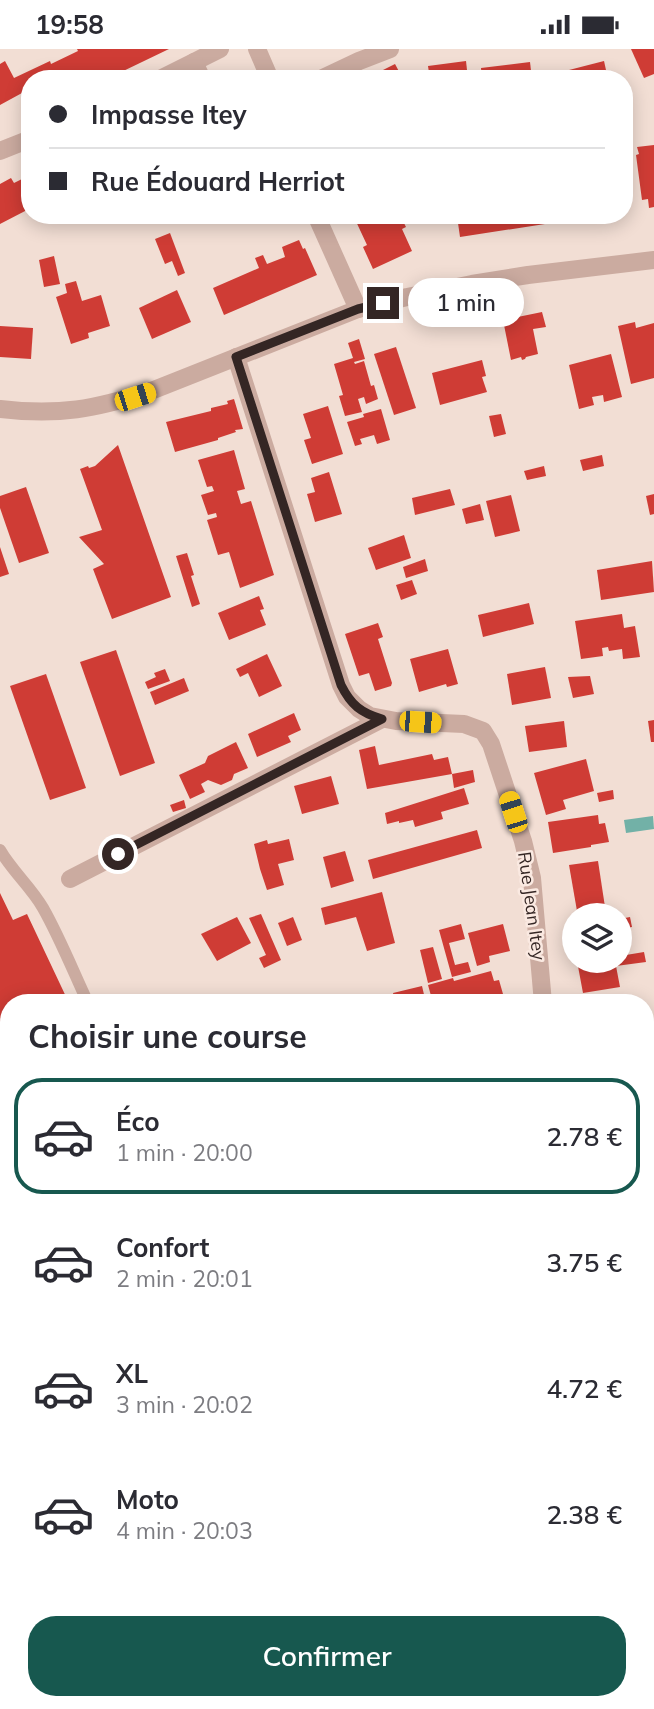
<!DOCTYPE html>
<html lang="fr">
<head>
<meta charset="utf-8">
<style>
	body { margin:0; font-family:Mulish,sans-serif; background:#f2f2f3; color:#2b2b33; height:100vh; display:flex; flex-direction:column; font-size:26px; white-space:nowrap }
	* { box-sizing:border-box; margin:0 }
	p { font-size:23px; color:#7c7c81 }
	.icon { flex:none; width:38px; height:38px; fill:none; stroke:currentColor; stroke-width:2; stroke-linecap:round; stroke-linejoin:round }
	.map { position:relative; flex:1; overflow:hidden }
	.side { position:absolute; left:0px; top:945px; width:654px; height:716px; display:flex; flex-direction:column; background:#fff; border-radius:28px 28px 0 0; box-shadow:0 4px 18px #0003 }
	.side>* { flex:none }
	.hud { position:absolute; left:21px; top:21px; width:612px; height:154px; border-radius:28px; box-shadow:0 4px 18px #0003; display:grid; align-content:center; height:154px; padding:0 28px; background:#fff }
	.controls { position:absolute; left:562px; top:854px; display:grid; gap:14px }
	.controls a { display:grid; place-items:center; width:70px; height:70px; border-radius:50%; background:#fff; box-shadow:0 4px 18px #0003; font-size:35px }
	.end { position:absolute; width:32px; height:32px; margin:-16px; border:9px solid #342624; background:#fff; box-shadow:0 0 0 4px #fff }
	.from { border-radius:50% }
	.bubble { position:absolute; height:49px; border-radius:24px; background:#fff; box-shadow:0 4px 18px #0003; font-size:23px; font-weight:600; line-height:49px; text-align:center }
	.car { position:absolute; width:21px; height:42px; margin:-21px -10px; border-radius:9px; box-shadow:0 0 5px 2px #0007; background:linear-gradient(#f5c518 24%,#345 0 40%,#f5c518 0 76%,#345 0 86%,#f5c518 0) }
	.hud b { display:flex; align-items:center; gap:24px; height:66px; font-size:26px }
	.hud b+b { border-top:2px solid #e1e1e2 }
	.hud i { width:18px; height:18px; background:#2b2b33 }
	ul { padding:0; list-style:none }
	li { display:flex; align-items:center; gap:21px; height:116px; margin:0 14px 10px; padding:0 14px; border:4px solid transparent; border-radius:28px }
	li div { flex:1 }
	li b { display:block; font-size:26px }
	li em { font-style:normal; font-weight:600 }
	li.active { border-color:#17584f }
	li>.icon { width:63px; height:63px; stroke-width:1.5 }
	h2 { padding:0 28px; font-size:32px; line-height:84px }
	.primary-button { display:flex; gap:14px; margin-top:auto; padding:14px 28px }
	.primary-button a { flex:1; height:80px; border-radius:28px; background:#17584f; color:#fff; font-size:28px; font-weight:600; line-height:80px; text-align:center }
	.status { display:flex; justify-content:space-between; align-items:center; height:49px; padding:0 35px; background:#fff; direction:ltr }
	.status svg { height:19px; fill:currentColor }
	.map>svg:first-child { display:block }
	.green { fill:#bcc294 }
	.water { fill:#72b1a7 }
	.building { fill:#cf3c35 }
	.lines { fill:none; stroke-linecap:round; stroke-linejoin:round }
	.lane { stroke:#cbaba0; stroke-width:12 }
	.street { stroke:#cbaba0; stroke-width:18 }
	.route { stroke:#342624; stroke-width:9 }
	.labels { text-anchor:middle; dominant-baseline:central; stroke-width:5; stroke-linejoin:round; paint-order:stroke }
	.street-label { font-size:18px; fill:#342624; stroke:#fae9e1 }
</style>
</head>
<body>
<div class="status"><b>19:58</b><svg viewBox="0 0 49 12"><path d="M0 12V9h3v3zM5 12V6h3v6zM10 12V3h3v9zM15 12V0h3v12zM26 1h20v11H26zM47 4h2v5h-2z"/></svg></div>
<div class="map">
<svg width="654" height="1660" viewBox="0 0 654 1660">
	<rect width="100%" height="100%" fill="#f2ded4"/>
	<path class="green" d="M646 1605 654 1611V1660H397L395 1652H646Z"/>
	<path class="water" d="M653 767 654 780 626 784 624 771Z"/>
	<g class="building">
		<path d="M77 0H169L115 26 116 29 114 30H30V60L22 44 0 56V15L5 12 14 29 50 12 51 15 78 2Z"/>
		<path d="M631 0H654V25L644 29Z"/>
		<path d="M466 12 468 30H430L428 17Z"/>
		<path d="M604 12 608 30H571L569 21Z"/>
		<path d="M530 13 532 30H482L481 19Z"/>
		<path d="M395 15 403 30H365Z"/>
		<path d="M654 96V158L649 159 648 150 642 151 636 106 639 105 637 98Z"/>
		<path d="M30 126V166L27 161 0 175V135L11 129 14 134Z"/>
		<path d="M353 166H400L406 178 402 180 412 202 373 220 363 198 367 196Z"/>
		<path d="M446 166H544L545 175 460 188 458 174 448 175Z"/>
		<path d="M170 184 185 224 178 227 172 212 165 215 155 190Z"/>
		<path d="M299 191 303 200 305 199 317 226 224 266 213 239 259 219 255 209 263 206 267 215 285 208 282 198Z"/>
		<path d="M54 207 60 235 44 238 39 211Z"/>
		<path d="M76 232 82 252 101 246 110 277 88 284 89 289 71 295 56 248 67 244 65 235Z"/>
		<path d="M177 241 191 273 152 290 139 259Z"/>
		<path d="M542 263 546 278 533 280 538 305 526 308 525 310 522 311 521 308 511 311 503 271Z"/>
		<path d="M635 273 636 279 654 274V329L631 335 618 277Z"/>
		<path d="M0 277 33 279 31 310 0 308Z"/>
		<path d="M359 290 365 310 354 313 355 315 364 312 371 337 374 336 378 350 366 355 364 348 358 350 362 363 345 367 339 347 343 346 334 315 353 309 348 294Z"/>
		<path d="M396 298 416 359 394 366 374 305Z"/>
		<path d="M611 305 622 348 604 353 603 346 592 348 594 356 579 360 569 316Z"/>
		<path d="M482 311 486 327 482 328 487 343 440 356 432 324Z"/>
		<path d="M234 350 243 380 235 381 236 383 218 389V391L175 403 166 373 211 362V359L228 355 227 352Z"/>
		<path d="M328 357 343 405 312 415 304 391 311 389 303 365Z"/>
		<path d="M381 360 390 391 377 395 374 386 360 390 362 395 355 397 347 373 364 368 363 365Z"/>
		<path d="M501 365 506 385 494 388 489 367Z"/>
		<path d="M118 396 171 548 112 570 93 520 104 515 79 488 102 481 80 420 88 417 89 419 95 417Z"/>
		<path d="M234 401 245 440 237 442 241 455 251 452 274 526 240 539 229 503 218 506 207 471 217 468 216 464 208 466 201 446 214 442 212 437 207 438 198 411Z"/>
		<path d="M602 406 604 417 583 422 580 411Z"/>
		<path d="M544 417 546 427 527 431 524 422Z"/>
		<path d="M329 423 342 465 315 473 307 445 315 443 311 429Z"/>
		<path d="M26 438 49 504 19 514 0 459V447Z"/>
		<path d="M450 440 455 456 415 466 412 449Z"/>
		<path d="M654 445V465L650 466 646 447Z"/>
		<path d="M511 446 520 482 495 488 486 452Z"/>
		<path d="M480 455 484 471 466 475 462 460Z"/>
		<path d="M404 486 411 509 376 521 368 499Z"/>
		<path d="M0 498 9 525 0 528Z"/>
		<path d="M187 504 194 526 191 527 200 555 192 558 176 507Z"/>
		<path d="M425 510 428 522 406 529 403 518Z"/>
		<path d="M652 512 654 543 601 551 597 521Z"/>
		<path d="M412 531 417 545 401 551 396 536Z"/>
		<path d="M259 547 264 560 260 561 266 576 229 591 218 564Z"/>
		<path d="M529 554 534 575 483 588 478 566Z"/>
		<path d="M622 565 624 579 635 577 640 608 623 610 622 600 609 602 608 598 602 599 603 607 581 610 575 572Z"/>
		<path d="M378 574 383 588 378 590 392 634 391 637 375 642 369 624 359 627 345 585Z"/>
		<path d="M448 600 458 635 447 638 446 635 419 643 410 610Z"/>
		<path d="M116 601 155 714 120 727 80 613Z"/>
		<path d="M267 605 282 637 259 648 248 624 240 628 236 620Z"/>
		<path d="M545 618 551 649 512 656 507 625Z"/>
		<path d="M165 620 170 632 148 640 145 633 156 628 154 624Z"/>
		<path d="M46 625 86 739 50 751 10 637Z"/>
		<path d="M590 627 594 645 573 649 568 628Z"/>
		<path d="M184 629 189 642 155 656 150 643Z"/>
		<path d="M294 664 301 681 288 687 291 693 257 708 248 685Z"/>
		<path d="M654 671V693H651L648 672Z"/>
		<path d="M564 672 567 698 529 703 525 677Z"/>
		<path d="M236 693 248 719 234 725 232 731 221 736 208 731 201 735 205 743 190 750 179 726 205 714 208 707Z"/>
		<path d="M375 697 379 716 432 705 434 711 448 708 452 725 473 721 475 733 454 739 452 725 367 740 359 701Z"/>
		<path d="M586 710 594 742 563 751 566 760 546 766 534 724Z"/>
		<path d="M331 727 339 755 302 765 294 737Z"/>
		<path d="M464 739 469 755 441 763 443 770 415 778 413 771 399 774V772L387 775 385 764Z"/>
		<path d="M613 741 614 750 599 753 597 744Z"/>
		<path d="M184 751 186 759 173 763 170 756Z"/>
		<path d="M598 766 599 775 605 774 609 793 591 796V798L553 804 548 773Z"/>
		<path d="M477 781 482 799 373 830 368 811Z"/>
		<path d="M289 790 294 811 278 815 284 836 267 841 260 820 254 795 267 791 268 795Z"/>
		<path d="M345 802 354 832 331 839 323 808Z"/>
		<path d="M598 812 605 858 577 862 569 816Z"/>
		<path d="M382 843 395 894 367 902 356 868 325 876 321 859Z"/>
		<path d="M0 844 13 871 27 865 69 954H9V1652H84L88 1660H0Z"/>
		<path d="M261 865 281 911 264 919 259 909 266 906 249 869Z"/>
		<path d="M237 868 251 894 217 912 201 885Z"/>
		<path d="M293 868 302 891 287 897 278 874Z"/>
		<path d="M630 868 632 878 620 880V870Z"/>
		<path d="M461 875 465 890 449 894 455 916 468 913 471 923 452 928 439 881Z"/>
		<path d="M503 875 510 902 489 907 490 913 477 917 468 884Z"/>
		<path d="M433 898 442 930 428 934 420 901Z"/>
		<path d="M644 903 646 913 616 917 620 938 583 944 577 912H620V907Z"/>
		<path d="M491 922 494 932 499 931 503 945 472 954H433L428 936 453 929 454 932Z"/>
		<path d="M422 937 426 954H404L402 950 395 952 393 944Z"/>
		<path d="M613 949V954H586V952Z"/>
		<path d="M654 981V991L646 992V982Z"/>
		<path d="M654 1106V1133L646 1134V1107Z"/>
		<path d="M654 1143V1173L646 1174V1145Z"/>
		<path d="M654 1220V1230L646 1231V1222Z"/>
		<path d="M654 1307V1325L646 1326V1309Z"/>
	</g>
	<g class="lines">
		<path class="lane" d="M0 801C12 822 31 838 43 859 60 889 73 922 88 954"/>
		<g class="street">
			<path d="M257 0 270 30"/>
			<path d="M194 13 220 0"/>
			<path d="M160 30 194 13 202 30"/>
			<path d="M321 30 359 12 390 0"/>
			<path d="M0 102 30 90"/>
			<path d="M316 166 358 260"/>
			<path d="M236 308 341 636 347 648 359 660 370 667 396 672 464 675 483 682 491 695 523 792 532 829 543 954"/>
			<path d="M0 360C59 367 95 360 151 342L358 260 407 248 472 235 528 226 654 211"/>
			<path d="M70 830 382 670"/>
			<path d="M646 1564 654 1584"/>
		</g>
	</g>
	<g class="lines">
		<path class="route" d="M118 805 382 670C361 664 351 656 341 636L236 308 358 260 383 254"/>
	</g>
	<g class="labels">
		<g class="street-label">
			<text transform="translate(532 857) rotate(82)">Rue Jean Itey</text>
		</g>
	</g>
</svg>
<div class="controls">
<a><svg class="icon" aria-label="layers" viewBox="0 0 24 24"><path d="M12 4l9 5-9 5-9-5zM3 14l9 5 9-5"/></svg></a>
</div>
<i class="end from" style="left:118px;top:805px"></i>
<i class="end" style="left:383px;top:254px"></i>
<div class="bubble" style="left:408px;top:229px;width:116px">1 min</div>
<i class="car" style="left:135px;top:348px;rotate:72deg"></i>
<i class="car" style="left:420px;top:673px;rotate:94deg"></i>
<i class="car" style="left:513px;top:763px;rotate:342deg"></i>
<div class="hud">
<b><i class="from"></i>Impasse Itey</b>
<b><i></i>Rue Édouard Herriot</b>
</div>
<section class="side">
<h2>Choisir une course</h2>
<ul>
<li class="active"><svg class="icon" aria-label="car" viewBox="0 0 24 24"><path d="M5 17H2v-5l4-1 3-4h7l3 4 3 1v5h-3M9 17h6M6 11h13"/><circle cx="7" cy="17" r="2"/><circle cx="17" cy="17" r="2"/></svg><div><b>Éco</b><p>1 min · 20:00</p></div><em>2.78 €</em></li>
<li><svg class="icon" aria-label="car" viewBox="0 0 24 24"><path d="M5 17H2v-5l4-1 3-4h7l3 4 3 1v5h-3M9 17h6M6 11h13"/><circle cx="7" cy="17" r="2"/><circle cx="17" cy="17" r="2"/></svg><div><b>Confort</b><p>2 min · 20:01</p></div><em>3.75 €</em></li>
<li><svg class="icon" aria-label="car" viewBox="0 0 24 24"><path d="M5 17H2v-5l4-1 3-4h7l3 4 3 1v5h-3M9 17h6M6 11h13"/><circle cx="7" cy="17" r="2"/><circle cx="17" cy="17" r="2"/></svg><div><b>XL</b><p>3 min · 20:02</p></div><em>4.72 €</em></li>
<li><svg class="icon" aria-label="car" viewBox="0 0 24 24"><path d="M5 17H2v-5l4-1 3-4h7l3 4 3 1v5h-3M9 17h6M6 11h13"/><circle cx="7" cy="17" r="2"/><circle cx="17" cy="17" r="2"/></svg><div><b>Moto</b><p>4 min · 20:03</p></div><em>2.38 €</em></li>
</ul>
<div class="primary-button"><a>Confirmer</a></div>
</section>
</div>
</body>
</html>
